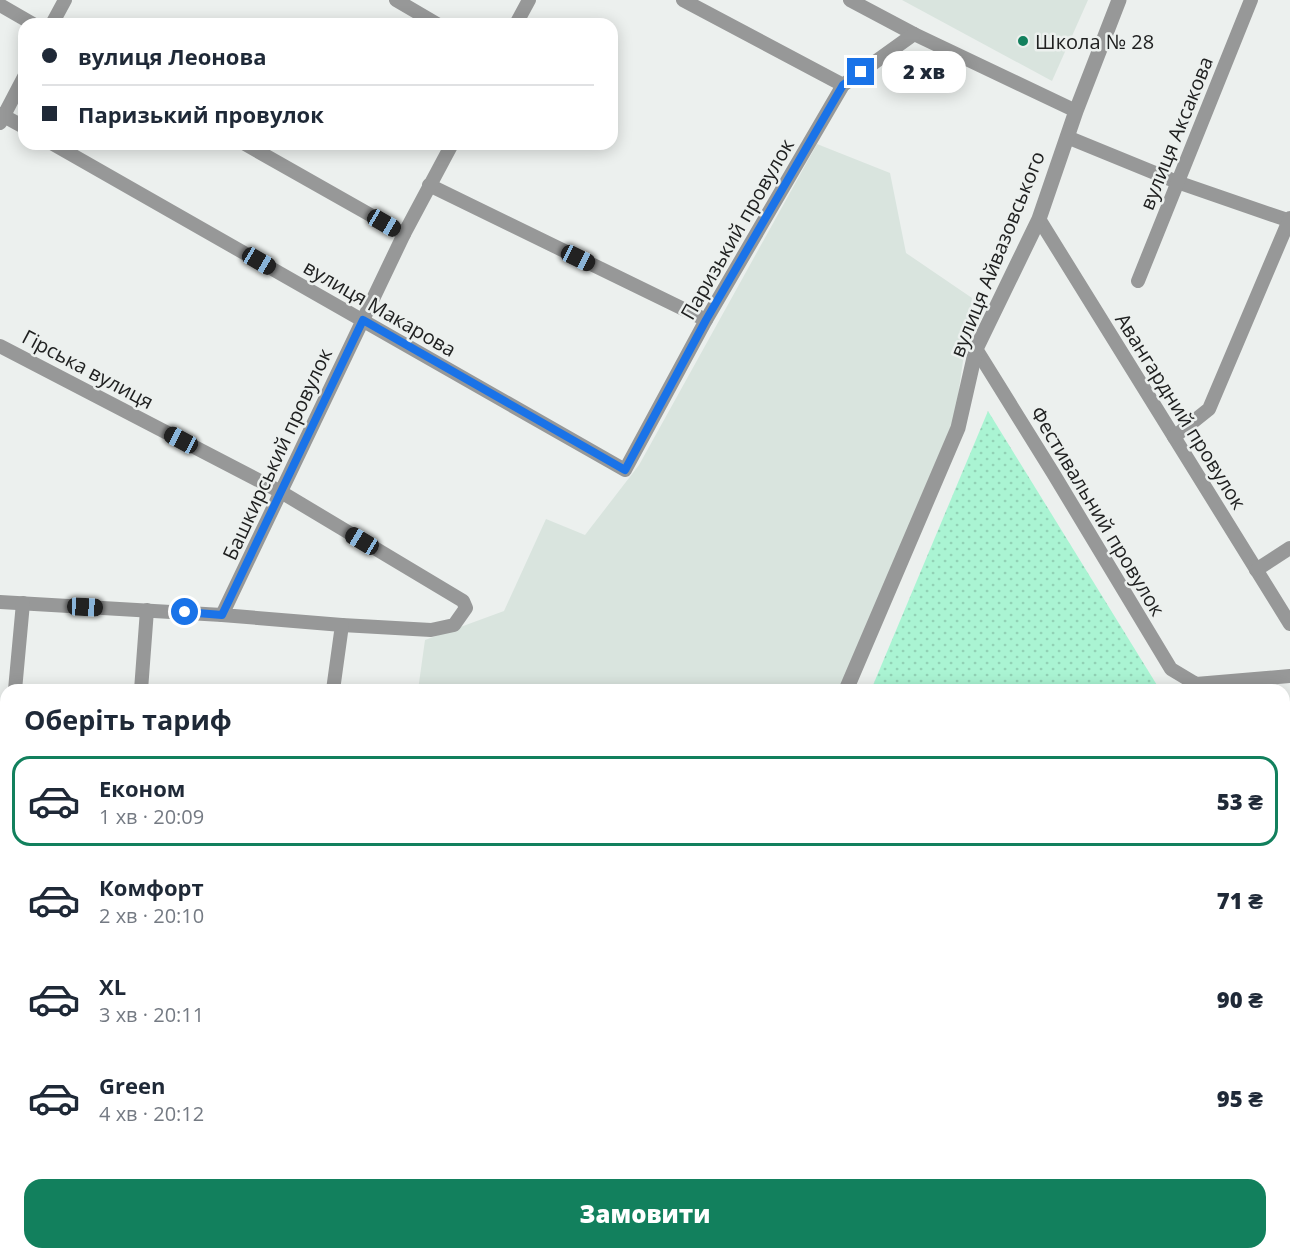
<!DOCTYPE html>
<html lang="uk">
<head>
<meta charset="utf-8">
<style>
	body { margin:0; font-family:"Open Sans",sans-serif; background:#f6f6f7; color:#1f2937; height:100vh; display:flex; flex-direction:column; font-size:22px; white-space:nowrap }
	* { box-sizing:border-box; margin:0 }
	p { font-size:20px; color:#747a83 }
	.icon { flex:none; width:33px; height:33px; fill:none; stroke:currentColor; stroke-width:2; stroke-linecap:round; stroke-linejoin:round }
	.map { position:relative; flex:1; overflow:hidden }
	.sheet { position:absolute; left:0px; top:684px; width:1290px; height:576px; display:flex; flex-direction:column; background:#fff; border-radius:18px 18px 0 0; box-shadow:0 3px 15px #0003 }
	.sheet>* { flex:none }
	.hud { position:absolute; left:18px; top:18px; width:600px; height:132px; border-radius:18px; box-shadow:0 3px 15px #0003; display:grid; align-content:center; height:132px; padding:0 24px; background:#fff }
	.end { position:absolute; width:27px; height:27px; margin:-14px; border:8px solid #1a73e8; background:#fff; box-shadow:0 0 0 3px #fff }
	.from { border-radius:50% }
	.bubble { position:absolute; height:42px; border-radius:18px; background:#fff; box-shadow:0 3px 15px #0003; font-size:20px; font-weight:800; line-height:42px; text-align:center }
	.car { position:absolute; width:18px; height:36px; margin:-18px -9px; border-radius:8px; box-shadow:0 0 4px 2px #0007; background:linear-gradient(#222 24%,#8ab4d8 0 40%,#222 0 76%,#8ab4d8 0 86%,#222 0) }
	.hud b { display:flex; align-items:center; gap:21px; height:57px; font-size:22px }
	.hud b+b { border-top:2px solid #e0e1e3 }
	.hud i { width:15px; height:15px; background:#1f2937 }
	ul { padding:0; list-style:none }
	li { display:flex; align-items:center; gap:18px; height:90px; margin:0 12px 9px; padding:0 12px; border:3px solid transparent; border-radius:18px }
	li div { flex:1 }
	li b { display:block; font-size:22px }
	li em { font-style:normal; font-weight:800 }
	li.active { border-color:#12805d }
	li>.icon { width:54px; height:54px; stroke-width:1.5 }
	h2 { padding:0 24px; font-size:27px; line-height:72px }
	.action { display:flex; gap:12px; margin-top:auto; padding:12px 24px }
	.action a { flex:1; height:69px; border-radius:18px; background:#12805d; color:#fff; font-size:24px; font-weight:800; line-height:69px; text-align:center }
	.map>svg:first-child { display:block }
	.built { fill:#d9e4de }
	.grass { fill:url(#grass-dots) }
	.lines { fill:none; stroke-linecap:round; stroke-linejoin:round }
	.minor { stroke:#979898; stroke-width:14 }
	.tertiary { stroke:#979898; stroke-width:15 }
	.route { stroke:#1a73e8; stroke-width:8 }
	.poi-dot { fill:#12805d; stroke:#ecf0ee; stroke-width:2 }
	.labels { text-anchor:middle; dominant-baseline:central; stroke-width:5; stroke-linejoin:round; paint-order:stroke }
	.poi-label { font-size:20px; fill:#202121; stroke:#ecf0ee; text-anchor:start }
	.street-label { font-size:20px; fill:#202121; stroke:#ecf0ee }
</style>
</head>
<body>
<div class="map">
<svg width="1290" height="1260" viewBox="0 0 1290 1260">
	<defs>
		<pattern id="grass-dots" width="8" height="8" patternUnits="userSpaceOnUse" patternTransform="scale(1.5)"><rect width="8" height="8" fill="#aaf4d3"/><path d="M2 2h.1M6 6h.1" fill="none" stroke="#92d1b5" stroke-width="1.8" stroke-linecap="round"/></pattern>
	</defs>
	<rect width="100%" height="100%" fill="#ecf0ee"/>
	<g class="built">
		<path d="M902 0H1088L1052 81Z"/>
		<path d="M817 144 890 173 906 253 972 298 955 417 839 690H418L425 640 504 611 546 519 585 535 639 465Z"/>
	</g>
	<g class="grass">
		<path d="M988 411 1160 690H871Z"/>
		<path d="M1284 703H1290V1260H809L810 1254H1284Z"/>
	</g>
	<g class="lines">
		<g class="minor">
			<path d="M396 0 437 24"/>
			<path d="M683 0 843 85"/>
			<path d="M850 0 914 34 1076 111"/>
			<path d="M0 5 33 24"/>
			<path d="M52 24 65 0"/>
			<path d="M516 24 529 0"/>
			<path d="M0 114 24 127"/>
			<path d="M0 123 24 77"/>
			<path d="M1067 137 1177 182 1290 221"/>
			<path d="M53 144 625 470 706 320 843 85 914 34"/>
			<path d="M245 144 404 234"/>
			<path d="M429 185 706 320"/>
			<path d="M1039 219 1290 624"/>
			<path d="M1138 281 1251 0"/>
			<path d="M0 346 281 492 463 601 466 608 454 625 431 630 342 625"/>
			<path d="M976 349 1053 473 1171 669 1196 684 1290 676"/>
			<path d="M1174 437 1209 409 1290 218"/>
			<path d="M1256 570 1290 548"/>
			<path d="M0 602 222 615"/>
			<path d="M15 690 23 603"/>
			<path d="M141 690 147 610"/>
			<path d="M333 690 342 625 222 615 404 234 452 144"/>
			<path d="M0 709H6"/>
			<path d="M2 828 6 787"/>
		</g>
		<g class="tertiary">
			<path d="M846 690 958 428 976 349 1039 219 1076 111 1119 0"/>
			<path d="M0 827 6 828"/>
			<path d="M789 1260 791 1254"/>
		</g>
	</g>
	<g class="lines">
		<path class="route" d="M185 612 222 615 363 320 625 470 706 320 843 85 861 72"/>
	</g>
	<circle class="poi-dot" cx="1023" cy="41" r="6"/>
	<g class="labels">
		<g class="poi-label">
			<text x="1035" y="41">Школа № 28</text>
		</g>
		<g class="street-label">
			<text transform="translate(1176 133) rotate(-68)">вулиця Аксакова</text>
			<text transform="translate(737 229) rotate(-60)">Паризький провулок</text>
			<text transform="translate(997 254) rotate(-68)">вулиця Айвазовського</text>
			<text transform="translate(380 308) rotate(30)">вулиця Макарова</text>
			<text transform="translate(88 369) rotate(28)">Гірська вулиця</text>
			<text transform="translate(1181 411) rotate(58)">Авангардний провулок</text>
			<text transform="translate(277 454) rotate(-65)">Башкирський провулок</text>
			<text transform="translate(1098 511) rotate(59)">Фестивальний провулок</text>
		</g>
	</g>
</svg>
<i class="end from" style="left:185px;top:612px"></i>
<i class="end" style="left:861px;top:72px"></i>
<div class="bubble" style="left:882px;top:51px;width:84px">2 хв</div>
<i class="car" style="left:384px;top:223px;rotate:120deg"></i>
<i class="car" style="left:578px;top:258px;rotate:116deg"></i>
<i class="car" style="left:259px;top:261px;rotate:120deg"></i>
<i class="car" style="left:181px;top:440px;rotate:298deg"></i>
<i class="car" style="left:362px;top:541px;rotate:301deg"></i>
<i class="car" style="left:85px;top:607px;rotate:93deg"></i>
<div class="hud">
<b><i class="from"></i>вулиця Леонова</b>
<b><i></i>Паризький провулок</b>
</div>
<section class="sheet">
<h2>Оберіть тариф</h2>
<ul>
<li class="active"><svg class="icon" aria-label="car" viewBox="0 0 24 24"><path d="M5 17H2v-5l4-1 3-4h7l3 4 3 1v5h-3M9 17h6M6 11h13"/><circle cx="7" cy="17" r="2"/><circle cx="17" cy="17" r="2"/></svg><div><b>Економ</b><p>1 хв · 20:09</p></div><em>53 ₴</em></li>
<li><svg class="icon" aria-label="car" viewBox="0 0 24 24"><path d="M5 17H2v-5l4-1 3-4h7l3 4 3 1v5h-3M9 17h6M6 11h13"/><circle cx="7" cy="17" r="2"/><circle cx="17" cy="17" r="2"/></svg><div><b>Комфорт</b><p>2 хв · 20:10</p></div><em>71 ₴</em></li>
<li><svg class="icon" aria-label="car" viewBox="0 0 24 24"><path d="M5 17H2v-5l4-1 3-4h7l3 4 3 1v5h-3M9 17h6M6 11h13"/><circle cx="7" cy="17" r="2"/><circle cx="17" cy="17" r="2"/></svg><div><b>XL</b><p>3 хв · 20:11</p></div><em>90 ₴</em></li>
<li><svg class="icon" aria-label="car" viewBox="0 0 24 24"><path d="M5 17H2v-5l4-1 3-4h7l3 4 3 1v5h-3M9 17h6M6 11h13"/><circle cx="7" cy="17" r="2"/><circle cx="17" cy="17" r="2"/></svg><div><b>Green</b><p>4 хв · 20:12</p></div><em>95 ₴</em></li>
</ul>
<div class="action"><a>Замовити</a></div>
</section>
</div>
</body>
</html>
